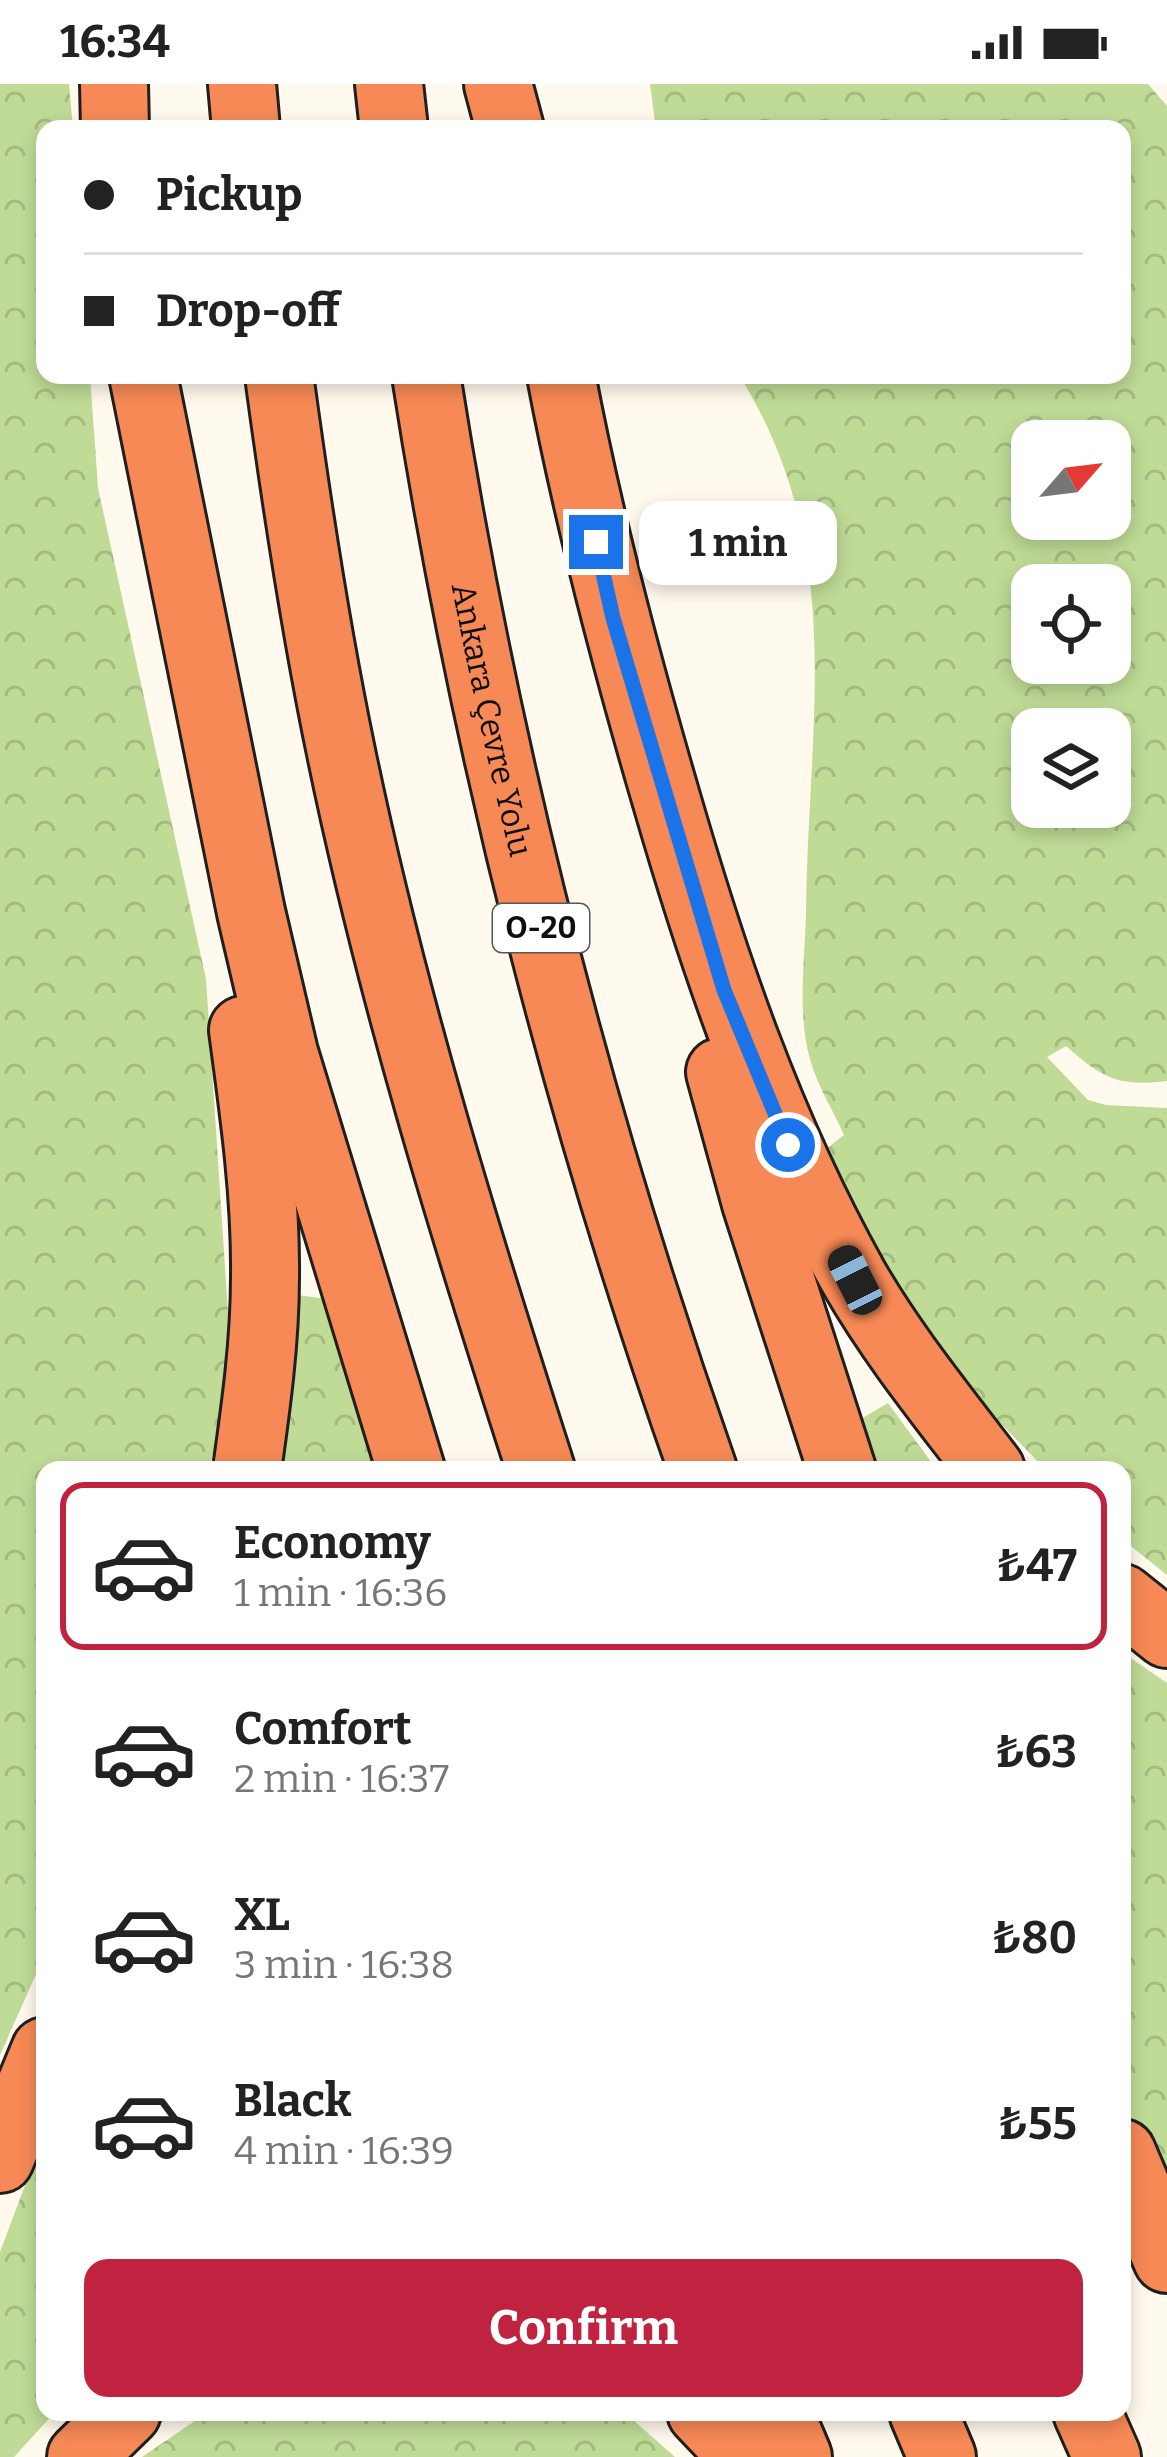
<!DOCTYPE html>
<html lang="en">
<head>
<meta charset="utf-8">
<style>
	body { margin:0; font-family:Bitter,serif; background:#f2f2f2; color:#222; height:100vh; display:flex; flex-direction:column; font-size:45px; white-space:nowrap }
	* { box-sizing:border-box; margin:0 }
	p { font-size:39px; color:#767676 }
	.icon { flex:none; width:66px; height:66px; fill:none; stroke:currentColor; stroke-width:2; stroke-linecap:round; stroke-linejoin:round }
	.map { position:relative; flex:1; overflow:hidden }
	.panel { position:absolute; left:36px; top:1377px; width:1095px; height:960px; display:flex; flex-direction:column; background:#fff; border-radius:24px; box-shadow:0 6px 18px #0003 }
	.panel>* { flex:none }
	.banner { position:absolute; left:36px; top:36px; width:1095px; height:264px; border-radius:24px; box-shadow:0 6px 18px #0003; display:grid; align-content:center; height:264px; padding:0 48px; background:#fff }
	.needle { width:78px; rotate:62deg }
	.buttons { position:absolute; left:1011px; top:336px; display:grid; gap:24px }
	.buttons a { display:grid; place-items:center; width:120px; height:120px; border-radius:24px; background:#fff; box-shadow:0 6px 18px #0003; font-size:60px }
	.end { position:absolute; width:54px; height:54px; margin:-27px; border:15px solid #1a73e8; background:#fff; box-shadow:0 0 0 6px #fff }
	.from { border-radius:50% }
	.bubble { position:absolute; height:84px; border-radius:24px; background:#fff; box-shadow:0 6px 18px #0003; font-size:39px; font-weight:700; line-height:84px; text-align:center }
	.car { position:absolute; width:36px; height:72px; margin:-36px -18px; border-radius:15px; box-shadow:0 0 9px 3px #0007; background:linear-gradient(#222 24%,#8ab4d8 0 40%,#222 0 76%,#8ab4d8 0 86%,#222 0) }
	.banner b { display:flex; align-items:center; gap:42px; height:114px; font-size:45px }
	.banner b+b { border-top:3px solid #e0e0e0 }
	.banner i { width:30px; height:30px; background:#222 }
	ul { padding:21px 0 0; list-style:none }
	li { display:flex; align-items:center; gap:36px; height:168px; margin:0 24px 18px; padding:0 24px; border:6px solid transparent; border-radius:24px }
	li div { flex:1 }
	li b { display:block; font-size:45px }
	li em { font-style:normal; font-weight:700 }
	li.current { border-color:#c02340 }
	li>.icon { width:108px; height:108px; stroke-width:1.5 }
	.primary-button { display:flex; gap:24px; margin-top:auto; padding:24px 48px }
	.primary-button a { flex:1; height:138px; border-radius:24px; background:#c02340; color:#fff; font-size:48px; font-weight:700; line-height:138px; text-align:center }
	.status { display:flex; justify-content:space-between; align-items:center; height:84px; padding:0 60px; background:#fff; direction:ltr }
	.status svg { height:33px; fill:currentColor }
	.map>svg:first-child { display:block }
	.forest { fill:url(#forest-crowns); fill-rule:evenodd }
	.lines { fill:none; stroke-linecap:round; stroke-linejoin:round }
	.highway-casing { stroke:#1f1f1f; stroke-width:72 }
	.highway { stroke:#f68955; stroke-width:66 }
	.route { stroke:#1a73e8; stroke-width:15 }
	.labels { text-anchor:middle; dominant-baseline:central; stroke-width:12; stroke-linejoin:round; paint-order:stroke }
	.shield { fill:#fff; stroke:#565656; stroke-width:3 }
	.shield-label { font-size:30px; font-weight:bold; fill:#0e0e0e }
	.street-label { font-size:33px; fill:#0e0e0e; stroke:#fff }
</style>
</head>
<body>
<div class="status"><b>16:34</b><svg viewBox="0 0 49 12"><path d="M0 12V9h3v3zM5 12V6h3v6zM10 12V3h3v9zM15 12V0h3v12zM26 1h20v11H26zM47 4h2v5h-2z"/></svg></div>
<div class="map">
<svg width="1167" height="2373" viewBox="0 0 1167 2373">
	<defs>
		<pattern id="forest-crowns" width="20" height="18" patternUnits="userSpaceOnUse" patternTransform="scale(3)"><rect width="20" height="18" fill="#bfdb96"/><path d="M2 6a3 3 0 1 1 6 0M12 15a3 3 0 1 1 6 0" fill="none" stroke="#a3bb80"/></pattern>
	</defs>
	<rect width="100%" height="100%" fill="#fff9ee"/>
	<g class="forest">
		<path d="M0 0H69L73 45H45V291H90L98 404 206 895 232 1289 209 1386H45V1870L0 1971Z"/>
		<path d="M650 0H1148L1167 22V997C1118 1003 1102 994 1066 962L1047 973 1088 1016 1106 1021 1167 1024V1491L1122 1455V1386H1046L982 1320 915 1235 816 1073 844 1051C833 1026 817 1001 810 975 797 930 805 875 806 828 808 634 848 466 739 291H1122V45H656ZM1032 357H1110V435H1032ZM1032 501H1110V579H1032ZM1032 645H1110V723H1032Z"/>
		<path d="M297 1211 335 1216 399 1386H279Z"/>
		<path d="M888 1319 937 1386H865L849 1342Z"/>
		<path d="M1122 1568 1167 1599V2133L1122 2026Z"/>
		<path d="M45 2048V2328H55L14 2373H0V2168Z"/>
		<path d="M208 2328H624L675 2373H142Z"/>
	</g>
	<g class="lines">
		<g class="highway-casing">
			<g id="highway">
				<path d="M114 0 115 45"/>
				<path d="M242 0 246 45"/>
				<path d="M389 0 394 45"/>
				<path d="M498 0 510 45"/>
				<path d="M143 291 251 828 284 969 411 1386"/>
				<path d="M279 291C296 417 315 543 341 668 391 911 465 1150 541 1386"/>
				<path id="s1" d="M426 291C484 662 578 1032 703 1386"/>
				<path d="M561 291C588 434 625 574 666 714 714 880 769 1042 854 1194 893 1262 944 1324 991 1386"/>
				<path d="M243 946C254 1027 266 1111 265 1193 265 1258 256 1322 247 1386"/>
				<path d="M720 988 756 1119 842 1386"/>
				<path d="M1122 1514 1167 1550"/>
				<path d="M1122 2069 1167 2175"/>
				<path d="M0 2075 45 1967"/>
				<path d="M701 2328 744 2373"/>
				<path d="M779 2328 798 2373"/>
				<path d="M923 2328 942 2373"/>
				<path d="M1087 2328 1107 2373"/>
				<path d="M81 2373 127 2328"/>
			</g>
		</g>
		<use href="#highway" class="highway"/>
	</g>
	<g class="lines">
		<path class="route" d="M596 458 613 534 724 906 788 1061"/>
	</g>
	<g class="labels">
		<rect class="shield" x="493" y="820" width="96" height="48" rx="9"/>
		<g class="shield-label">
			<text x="541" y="844">O-20</text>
		</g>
		<g class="street-label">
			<text stroke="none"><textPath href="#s1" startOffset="351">Ankara Çevre Yolu</textPath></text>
		</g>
	</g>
</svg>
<div class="buttons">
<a><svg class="needle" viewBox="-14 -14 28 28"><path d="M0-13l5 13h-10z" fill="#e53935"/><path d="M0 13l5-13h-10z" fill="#767676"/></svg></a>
<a><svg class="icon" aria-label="locate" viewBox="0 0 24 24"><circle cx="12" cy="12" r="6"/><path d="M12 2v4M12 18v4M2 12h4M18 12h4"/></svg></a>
<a><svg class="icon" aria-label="layers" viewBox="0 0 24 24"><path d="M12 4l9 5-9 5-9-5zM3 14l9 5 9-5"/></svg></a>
</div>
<i class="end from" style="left:788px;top:1061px"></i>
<i class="end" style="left:596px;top:458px"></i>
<div class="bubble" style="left:639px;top:417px;width:198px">1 min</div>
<i class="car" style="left:855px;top:1196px;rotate:333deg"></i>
<div class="banner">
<b><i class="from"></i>Pickup</b>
<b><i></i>Drop-off</b>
</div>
<section class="panel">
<ul>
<li class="current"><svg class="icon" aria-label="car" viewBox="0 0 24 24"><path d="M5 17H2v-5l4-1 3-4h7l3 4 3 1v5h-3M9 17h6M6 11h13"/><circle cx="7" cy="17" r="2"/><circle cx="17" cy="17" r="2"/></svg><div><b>Economy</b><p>1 min · 16:36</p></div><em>₺47</em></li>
<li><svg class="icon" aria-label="car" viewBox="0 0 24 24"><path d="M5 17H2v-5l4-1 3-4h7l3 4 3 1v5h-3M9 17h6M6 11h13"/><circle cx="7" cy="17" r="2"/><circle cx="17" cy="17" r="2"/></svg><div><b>Comfort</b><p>2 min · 16:37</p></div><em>₺63</em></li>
<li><svg class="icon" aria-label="car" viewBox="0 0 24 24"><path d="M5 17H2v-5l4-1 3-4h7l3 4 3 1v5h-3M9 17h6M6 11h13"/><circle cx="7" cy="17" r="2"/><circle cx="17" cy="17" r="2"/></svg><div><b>XL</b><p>3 min · 16:38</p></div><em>₺80</em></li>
<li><svg class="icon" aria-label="car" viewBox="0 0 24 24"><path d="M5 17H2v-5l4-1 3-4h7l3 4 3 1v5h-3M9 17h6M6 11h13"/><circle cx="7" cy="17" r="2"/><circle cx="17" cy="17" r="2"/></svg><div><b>Black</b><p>4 min · 16:39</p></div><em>₺55</em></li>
</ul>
<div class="primary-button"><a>Confirm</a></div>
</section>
</div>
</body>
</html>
